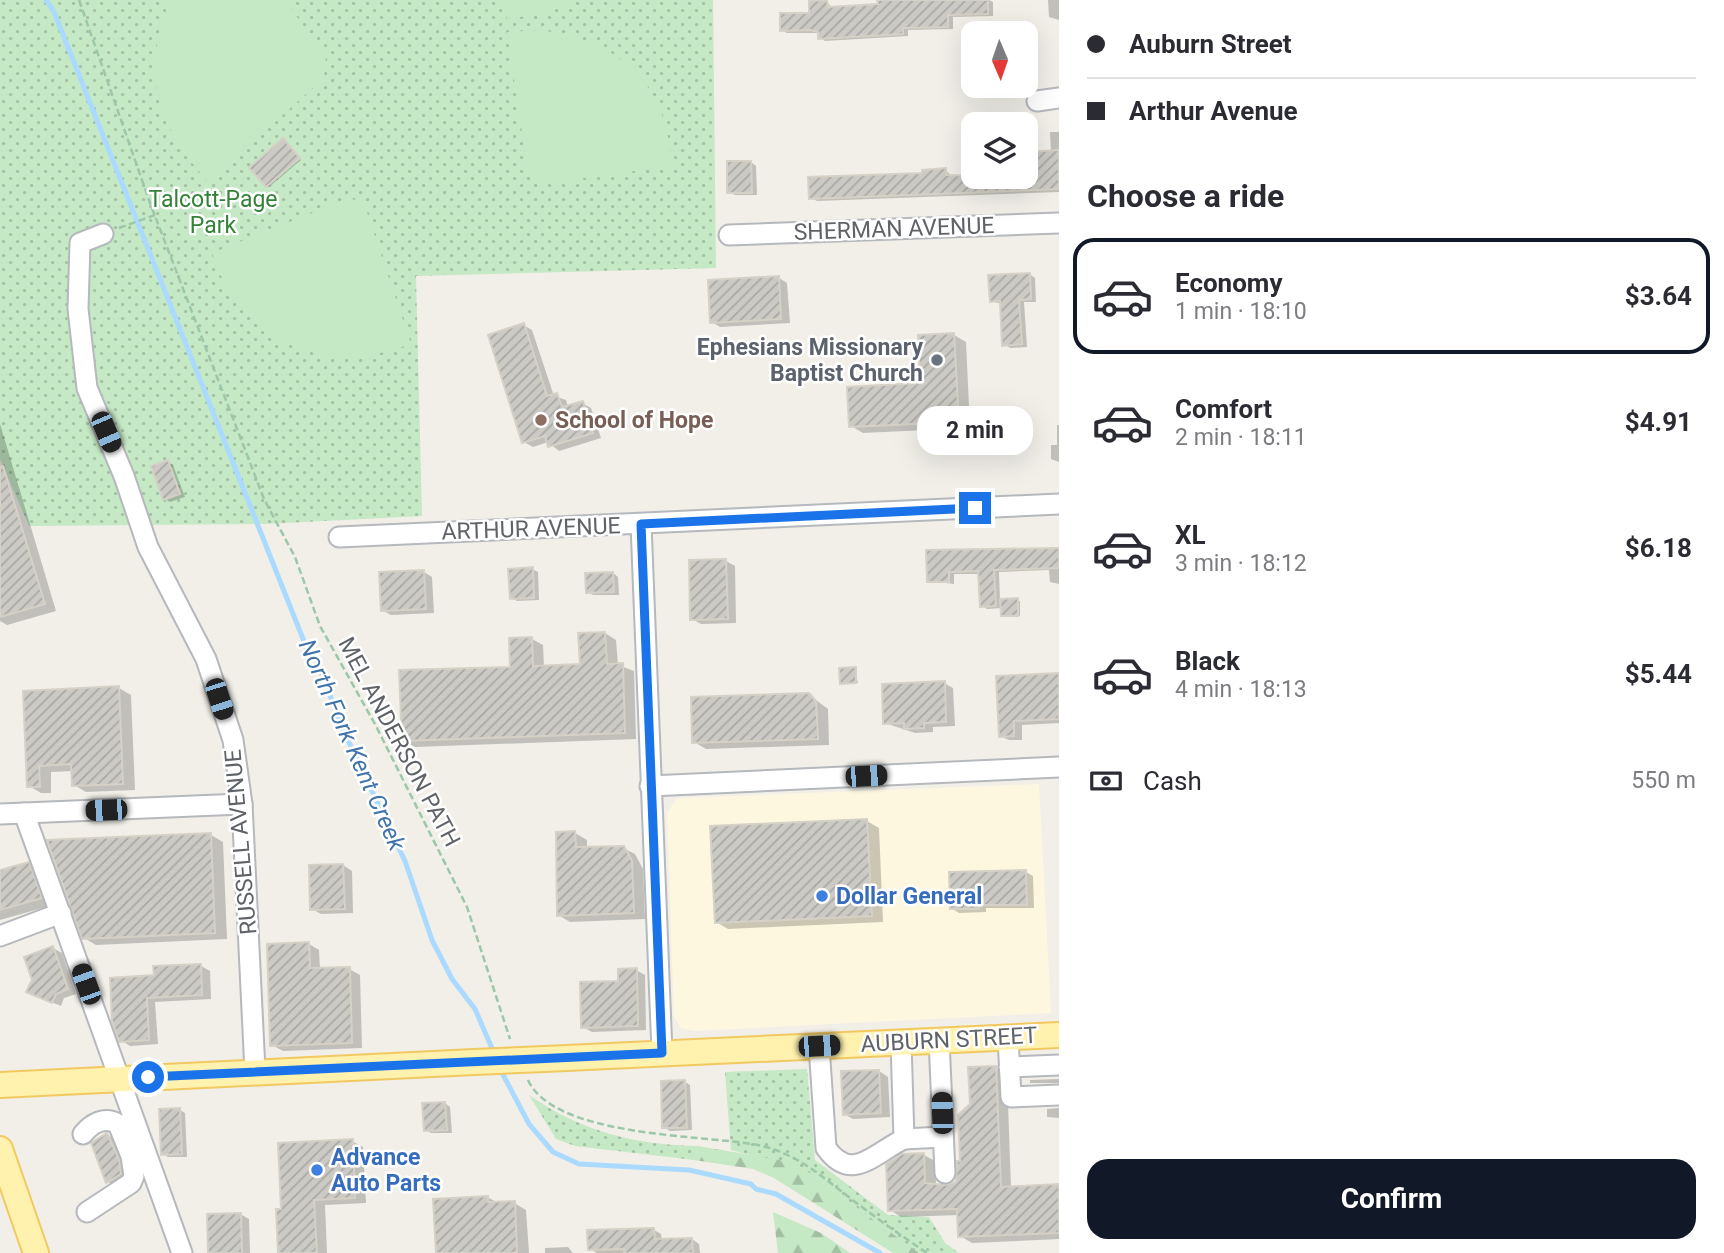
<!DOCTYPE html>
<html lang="en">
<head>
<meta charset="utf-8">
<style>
	body { margin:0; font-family:Roboto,sans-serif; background:#f2f2f3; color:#2b2b33; height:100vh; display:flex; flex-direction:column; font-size:26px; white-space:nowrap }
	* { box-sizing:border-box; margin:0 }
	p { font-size:23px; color:#7c7c81 }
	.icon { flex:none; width:38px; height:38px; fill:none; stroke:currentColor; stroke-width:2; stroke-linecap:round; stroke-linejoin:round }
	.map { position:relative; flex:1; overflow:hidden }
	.sheet { display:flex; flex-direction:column; background:#fff; width:665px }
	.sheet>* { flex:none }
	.guide { display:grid; align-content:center; height:154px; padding:0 28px; background:#fff }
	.needle { width:46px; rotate:178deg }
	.buttons { position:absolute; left:961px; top:21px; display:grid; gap:14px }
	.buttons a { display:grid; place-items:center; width:77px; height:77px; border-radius:14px; background:#fff; box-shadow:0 7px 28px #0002; font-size:35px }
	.end { position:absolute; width:32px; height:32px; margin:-16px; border:9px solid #1a73e8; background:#fff; box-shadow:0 0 0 4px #fff }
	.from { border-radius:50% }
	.bubble { position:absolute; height:49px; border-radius:21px; background:#fff; box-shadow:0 7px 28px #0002; font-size:23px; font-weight:700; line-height:49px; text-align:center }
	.car { position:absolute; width:21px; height:42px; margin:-21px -10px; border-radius:9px; box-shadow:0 0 5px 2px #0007; background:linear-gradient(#222 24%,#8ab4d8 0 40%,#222 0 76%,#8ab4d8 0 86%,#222 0) }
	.guide b { display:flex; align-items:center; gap:24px; height:66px; font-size:26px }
	.guide b+b { border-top:2px solid #e1e1e2 }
	.guide i { width:18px; height:18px; background:#2b2b33 }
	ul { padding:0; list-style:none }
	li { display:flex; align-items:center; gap:21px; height:116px; margin:0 14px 10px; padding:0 14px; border:4px solid transparent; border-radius:21px }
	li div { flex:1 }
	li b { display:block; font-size:26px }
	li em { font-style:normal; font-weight:700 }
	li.current { border-color:#111827 }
	li>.icon { width:63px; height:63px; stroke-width:1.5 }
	h2 { padding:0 28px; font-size:32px; line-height:84px }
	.pay { display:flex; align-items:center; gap:18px; height:77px; padding:0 28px; font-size:26px }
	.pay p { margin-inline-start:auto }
	.button { display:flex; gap:14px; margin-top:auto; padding:14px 28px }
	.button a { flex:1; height:80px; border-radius:21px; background:#111827; color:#fff; font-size:28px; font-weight:700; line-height:80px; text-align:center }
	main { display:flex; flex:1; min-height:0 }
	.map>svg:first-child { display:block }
	.commercial { fill:#fef7e0 }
	.grass { fill:url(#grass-dots) }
	.forest { fill:url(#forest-firs) }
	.pitch { fill:#c5e8c5 }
	.shadow { fill:#0003 }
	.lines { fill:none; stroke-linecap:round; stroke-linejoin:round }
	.stream { stroke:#aadaff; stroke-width:5 }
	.building { fill:url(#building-hatch); stroke:#d6d1c6; stroke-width:2 }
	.minor-casing { stroke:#b5b8bc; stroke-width:23 }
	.major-casing { stroke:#f2c960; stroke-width:28 }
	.path { stroke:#9cc7a9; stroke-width:2.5; stroke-dasharray:7 3.5; stroke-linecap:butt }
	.minor { stroke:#fff; stroke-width:19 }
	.major { stroke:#fff2af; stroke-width:24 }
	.major-bridge-casing { stroke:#f2c960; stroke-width:28; stroke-linecap:butt }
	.major-bridge { stroke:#fff2af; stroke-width:24 }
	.route { stroke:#1a73e8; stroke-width:9 }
	.worship-dot { fill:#6b7280; stroke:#fff; stroke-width:2.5 }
	.education-dot { fill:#8d6e63; stroke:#fff; stroke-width:2.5 }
	.shop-dot { fill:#3f7fe0; stroke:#fff; stroke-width:2.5 }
	.labels { text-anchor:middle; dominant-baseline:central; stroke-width:5; stroke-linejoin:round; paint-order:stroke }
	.park-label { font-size:23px; fill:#348238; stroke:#fff }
	.street-label { font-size:23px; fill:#5f6368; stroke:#fff }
	.worship-label { font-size:23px; font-weight:bold; fill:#5b616d; stroke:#fff; text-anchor:end }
	.education-label { font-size:23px; font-weight:bold; fill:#785e54; stroke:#fff; text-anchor:start }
	.shop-label { font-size:23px; font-weight:bold; fill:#366cbe; stroke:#fff; text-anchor:start }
	.water-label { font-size:24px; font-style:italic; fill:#4174aa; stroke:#fff }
</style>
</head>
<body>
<main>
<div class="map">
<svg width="1059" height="1253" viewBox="0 0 1059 1253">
	<defs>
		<pattern id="grass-dots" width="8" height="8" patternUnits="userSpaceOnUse" patternTransform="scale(1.75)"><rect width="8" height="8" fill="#c5e8c5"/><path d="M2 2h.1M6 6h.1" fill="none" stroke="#a3c0a4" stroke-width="1.8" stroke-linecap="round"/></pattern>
		<pattern id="forest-firs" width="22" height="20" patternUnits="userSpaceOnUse" patternTransform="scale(1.75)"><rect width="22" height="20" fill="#c5e8c5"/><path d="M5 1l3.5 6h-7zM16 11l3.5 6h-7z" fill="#a3c0a4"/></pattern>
		<pattern id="building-hatch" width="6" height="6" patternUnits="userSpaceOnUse" patternTransform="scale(1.75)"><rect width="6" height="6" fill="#cccac5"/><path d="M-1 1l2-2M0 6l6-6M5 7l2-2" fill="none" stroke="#a9a8a4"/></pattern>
	</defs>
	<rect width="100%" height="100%" fill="#f1efe8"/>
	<path class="commercial" d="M1039 784 1051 1013 693 1031 681 1028 674 1017 667 813 677 798Z"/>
	<g class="grass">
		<path d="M0 0H713L716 268 416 276 422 516 265 524 29 526 0 459Z"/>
		<path d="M807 1069 815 1160 888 1215 929 1217 945 1243 959 1253H919L805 1170 731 1150 725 1072Z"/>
		<path d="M529 1095C580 1131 635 1145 698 1146L694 1160 575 1146 556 1139Z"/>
	</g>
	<g class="forest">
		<path d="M698 1146 780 1160 805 1170 919 1253H893L774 1178 753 1169 694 1160Z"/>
		<path d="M773 1212 821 1233 850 1253H778Z"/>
	</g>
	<g class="pitch">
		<path d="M170 0H284L326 55 324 78 208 182C156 124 140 75 170 0Z"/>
		<path d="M504 0H578L541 14 507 19Z"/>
		<path d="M539 30C619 41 668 81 671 166L541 184 528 173 507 32Z"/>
		<path d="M349 198 364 203 411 344C357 364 304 362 258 324 248 315 235 305 229 293 222 280 217 266 212 253Z"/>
	</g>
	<g class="shadow">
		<path d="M910 0H989L993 2V16L953 17V29L908 30V36L825 41 820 38V33H787L781 30 811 15 827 2 832 8Z"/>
		<path d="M1048 0H1059V20L1049 17Z"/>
		<path d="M1050 132H1059V192L817 201 811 198 945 170 952 176 973 175 972 165H973V177H1026V154L1051 152Z"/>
		<path d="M286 142 301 160 269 187 267 186Z"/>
		<path d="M751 162 756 166 757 195H735L729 192Z"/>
		<path d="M1029 274 1035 278 1036 302H1024L1027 347 1010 348 1004 344 1002 304 991 301Z"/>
		<path d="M779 278 787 283 790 323 720 327 712 322Z"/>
		<path d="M523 325 532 330 554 396 566 400 568 407 582 403 591 408 601 438 559 451 548 442 533 447 524 442Z"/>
		<path d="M954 335 966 342 970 428 863 433 851 426 922 385Z"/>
		<path d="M0 424 56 611 7 625 0 621Z"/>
		<path d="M1057 425H1059V462L1051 459V445H1057Z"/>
		<path d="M168 462 173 465 185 497 170 502 165 499Z"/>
		<path d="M1059 549V584L1050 582 1049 570 999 572 1000 601H1020V616H1005L1002 608 987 609 982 606 980 574H954V584L928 581V552Z"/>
		<path d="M726 561 735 566 736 623 701 624 692 619Z"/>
		<path d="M532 569 538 572 539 600 517 601 512 598Z"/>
		<path d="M424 572 432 577 434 613 391 615 382 610Z"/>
		<path d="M613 573 618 577 619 595H593L588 592Z"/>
		<path d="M605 633 616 640 618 665 634 671 636 739 415 747 403 740 512 668 532 639 543 645 544 667 582 666Z"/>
		<path d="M855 669 858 683H841Z"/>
		<path d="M1059 675V723L1022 725V740H1009L1000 736 998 678Z"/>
		<path d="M944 683 953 688 955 726 933 727V732L915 733 885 723Z"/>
		<path d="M119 688 131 695 135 790 86 792 74 785 73 771 51 772V793H41L29 786 25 692Z"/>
		<path d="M808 694 828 709 829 745 706 749 694 742Z"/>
		<path d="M867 821 879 828 883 922 728 929 716 922Z"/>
		<path d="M575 833 587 840V849L623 848 635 854 643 869 645 919 570 922 558 915Z"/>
		<path d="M211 835 223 842 227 939 96 945 84 938Z"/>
		<path d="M28 864 41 871 53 905 0 920V872Z"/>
		<path d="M343 865 352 871 353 913 321 914 312 909Z"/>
		<path d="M1026 872 1033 876 1034 908H986V912L959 913 951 908Z"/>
		<path d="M309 944 319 950 320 970 349 969 360 975 362 1048 283 1051 272 1045Z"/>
		<path d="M53 948 62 953 76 994 64 998 61 1006 37 996Z"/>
		<path d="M201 966 210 971 211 999 155 1002 158 1044 130 1046 121 1040 156 977Z"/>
		<path d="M636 970 645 975 646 1030 592 1032 583 1027 620 982Z"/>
		<path d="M995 1068 1007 1075 1011 1188 1059 1186V1239L972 1243 960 1236 959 1215 901 1217 890 1210 924 1155 935 1161 936 1186 958 1183 971 1104Z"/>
		<path d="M879 1071 888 1077 890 1117 853 1119 844 1114Z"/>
		<path d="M1059 1079V1083H1030V1080Z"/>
		<path d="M685 1082 690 1085 692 1130 670 1131 664 1127Z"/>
		<path d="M445 1103 450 1107 452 1133H431L425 1130Z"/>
		<path d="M1059 1108V1118L1047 1117V1109Z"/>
		<path d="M180 1110 185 1113 187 1157H168L163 1154Z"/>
		<path d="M106 1135 114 1138 126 1177 113 1185 108 1182Z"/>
		<path d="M352 1141 363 1147 366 1203 325 1205 327 1253H280L283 1211Z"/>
		<path d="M487 1197 498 1203H514L526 1210 529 1253H438Z"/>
		<path d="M240 1214 249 1219 250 1253H210Z"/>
		<path d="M654 1230 661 1234 662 1241 692 1239 699 1244 700 1253H597L590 1249Z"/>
		<path d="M568 1247 573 1253H545V1248Z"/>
	</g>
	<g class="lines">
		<g class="stream">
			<path d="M46 0 54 12 307 649 314 654 345 734 405 861 432 940 452 979 475 1009 494 1053"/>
			<path d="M500 1069 529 1124 553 1152 579 1164 689 1170 751 1184 756 1189 776 1194 880 1253"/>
		</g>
	</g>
	<g class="building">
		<path d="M827 0 828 7 878 4 877 0H988V14L948 15V27L903 28V34L818 39V32L810 30 780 31V13H809V1Z"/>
		<path d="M283 138 300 158 266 187 249 168Z"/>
		<path d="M1059 150V189L809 199 808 177 922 173V170L946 168V175L1026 177V152Z"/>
		<path d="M727 161H751L752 193H727Z"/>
		<path d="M1030 273 1031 299 1019 300 1022 344 1002 346 1000 301 990 302 988 275Z"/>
		<path d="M779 276 781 319 710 323 708 280Z"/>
		<path d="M524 323 547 396 557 393 562 407 583 401 593 433 548 447 545 436 522 443 488 335Z"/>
		<path d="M954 333 959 422 849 427 847 387 920 383 918 335Z"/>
		<path d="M168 460 180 494 163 500 151 466Z"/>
		<path d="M3 466 45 604 0 617V467Z"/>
		<path d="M1059 548V568L994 570 996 606 980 607 978 571 949 572V582H927L926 550Z"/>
		<path d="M726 559 728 619 690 620 689 560Z"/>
		<path d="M533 567 534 598 510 599 508 569Z"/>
		<path d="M424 570 426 609 381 611 379 572Z"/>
		<path d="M613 572 614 592 586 593 585 573Z"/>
		<path d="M1018 598V616H1001L1000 599Z"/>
		<path d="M605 632 607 664 623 663 625 733 402 741 399 670 510 667 509 638 532 637 533 666 580 664 578 633Z"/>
		<path d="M856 667V683L840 684 839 668Z"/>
		<path d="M1059 673V719L1014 721V736L999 737 996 676Z"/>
		<path d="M945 681 946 722 924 723V728L904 729V723L883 724 882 684Z"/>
		<path d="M119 686 123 784 72 786 71 764 39 766 40 787H27L23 691Z"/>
		<path d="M809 693 816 701 818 739 692 743 691 697Z"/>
		<path d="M867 819 872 916 715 923 710 826Z"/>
		<path d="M575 831 576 847 624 846 632 861 634 913 557 916 556 832Z"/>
		<path d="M211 833 215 933 82 939 47 840Z"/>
		<path d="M29 862 42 898 0 910V870Z"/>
		<path d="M343 864 345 909 310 910 309 865Z"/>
		<path d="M1026 870 1027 905H979V909H950L949 872Z"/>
		<path d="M309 942 310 968 350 967 352 1043 270 1046 267 944Z"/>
		<path d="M53 946 68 989 56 994 52 1003 26 992 32 980 24 957Z"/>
		<path d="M201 964 202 995 147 998 149 1040 119 1042 112 1021 110 978 154 975 153 966Z"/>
		<path d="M637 968 638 1026 581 1028 580 982 618 981V969Z"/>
		<path d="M996 1066 1001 1187 1059 1184V1233L958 1237 957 1209 888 1211 886 1164 902 1154 924 1153 925 1183 945 1185 956 1182 957 1161H960L958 1115 970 1104 968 1067Z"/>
		<path d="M879 1070 881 1113 843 1115 841 1071Z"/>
		<path d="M685 1080 687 1128H662L661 1081Z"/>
		<path d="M445 1102 447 1130 424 1131 422 1103Z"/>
		<path d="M180 1108 182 1154 161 1155 159 1109Z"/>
		<path d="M107 1133 119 1159 121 1174 106 1183 91 1143Z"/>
		<path d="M353 1139 355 1198 314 1200 317 1253H278L276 1209H281L278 1143Z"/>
		<path d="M488 1196V1202L515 1201 517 1253H436L433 1199Z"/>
		<path d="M241 1213 242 1253H208L207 1214Z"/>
		<path d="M654 1228 655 1239 692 1238 693 1253H624V1249L588 1250 587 1230Z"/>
	</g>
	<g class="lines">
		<g class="minor-casing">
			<g id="minor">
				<path d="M1037 101 1059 98"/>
				<path d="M103 234 80 243 78 309 87 388 124 476 148 547 206 659 233 740 242 804 255 1071"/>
				<path d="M729 235 1059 223"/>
				<path d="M641 524 662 1053"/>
				<path d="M339 537 1059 504"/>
				<path d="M650 786 1059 767"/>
				<path d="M24 813 182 1253"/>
				<path d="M0 814 242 804"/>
				<path d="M0 936 61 913"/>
				<path d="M1008 1037 1011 1097 1059 1095"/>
				<path d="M939 1040 945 1173"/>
				<path d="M901 1042 904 1139 943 1137"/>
				<path d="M819 1046 826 1148C852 1184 874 1153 904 1139"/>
				<path d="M1009 1067 1059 1065"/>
				<path d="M83 1134C92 1123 105 1116 118 1124L131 1156 134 1176 131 1183 87 1212"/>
			</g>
		</g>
		<g class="major-casing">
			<g id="major">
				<path d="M545 1059 1059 1035"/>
				<path d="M0 1085 474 1062"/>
				<path d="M0 1149 36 1253"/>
			</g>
		</g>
		<g class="path">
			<path d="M79 0 150 203 264 499 295 557 320 626 376 726 467 907 510 1039"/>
			<path d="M119 228 155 215"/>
			<path d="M528 1080C553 1136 697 1135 752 1144 798 1151 826 1181 862 1207 883 1223 905 1238 927 1253"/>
		</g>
		<use href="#minor" class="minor"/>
		<use href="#major" class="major"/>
		<g class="major-bridge-casing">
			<path id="major-bridge" d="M474 1062 545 1059"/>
		</g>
		<use href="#major-bridge" class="major-bridge"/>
	</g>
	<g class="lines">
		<path class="route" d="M148 1077 662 1053 641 524 975 508"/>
	</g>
	<circle class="worship-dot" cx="937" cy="360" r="7"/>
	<circle class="education-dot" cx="541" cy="420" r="7"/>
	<g class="shop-dot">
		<circle cx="822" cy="896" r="7"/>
		<circle cx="317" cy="1170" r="7"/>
	</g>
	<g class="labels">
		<g class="park-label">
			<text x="213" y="199">Talcott-Page<tspan x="213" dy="26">Park</tspan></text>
		</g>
		<g class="street-label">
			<text transform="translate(894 229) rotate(-2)">SHERMAN AVENUE</text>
			<text transform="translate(531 529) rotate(-2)">ARTHUR AVENUE</text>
			<text transform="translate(399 742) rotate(62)">MEL ANDERSON PATH</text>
			<text transform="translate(241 842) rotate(-95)">RUSSELL AVENUE</text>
			<text transform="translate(949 1040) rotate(-3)">AUBURN STREET</text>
		</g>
		<g class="worship-label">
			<text x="923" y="347">Ephesians Missionary<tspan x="923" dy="26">Baptist Church</tspan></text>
		</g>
		<g class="education-label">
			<text x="555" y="420">School of Hope</text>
		</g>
		<g class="shop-label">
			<text x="836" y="896">Dollar General</text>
			<text x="331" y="1157">Advance<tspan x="331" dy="26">Auto Parts</tspan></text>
		</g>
		<g class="water-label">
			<text transform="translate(352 745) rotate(66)">North Fork Kent Creek</text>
		</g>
	</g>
</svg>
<div class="buttons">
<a><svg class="needle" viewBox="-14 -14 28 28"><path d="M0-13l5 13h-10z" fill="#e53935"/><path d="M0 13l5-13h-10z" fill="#7c7c81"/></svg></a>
<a><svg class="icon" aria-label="layers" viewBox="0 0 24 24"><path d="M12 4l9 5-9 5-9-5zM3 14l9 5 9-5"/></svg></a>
</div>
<i class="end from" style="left:148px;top:1077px"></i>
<i class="end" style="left:975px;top:508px"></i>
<div class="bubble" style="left:917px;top:406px;width:116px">2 min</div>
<i class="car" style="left:106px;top:432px;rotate:157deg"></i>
<i class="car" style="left:219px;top:699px;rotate:162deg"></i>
<i class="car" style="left:866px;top:776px;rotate:87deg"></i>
<i class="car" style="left:106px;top:810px;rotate:268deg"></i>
<i class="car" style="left:86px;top:984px;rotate:340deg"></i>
<i class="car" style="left:819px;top:1046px;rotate:87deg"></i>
<i class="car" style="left:942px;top:1113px;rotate:358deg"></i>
</div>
<section class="sheet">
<div class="guide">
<b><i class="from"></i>Auburn Street</b>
<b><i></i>Arthur Avenue</b>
</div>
<h2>Choose a ride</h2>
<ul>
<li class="current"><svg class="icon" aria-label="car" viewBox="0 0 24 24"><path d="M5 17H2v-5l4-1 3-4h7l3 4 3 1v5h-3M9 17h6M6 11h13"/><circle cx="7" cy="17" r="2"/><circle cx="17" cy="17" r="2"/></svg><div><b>Economy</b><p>1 min · 18:10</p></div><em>$3.64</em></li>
<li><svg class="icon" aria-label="car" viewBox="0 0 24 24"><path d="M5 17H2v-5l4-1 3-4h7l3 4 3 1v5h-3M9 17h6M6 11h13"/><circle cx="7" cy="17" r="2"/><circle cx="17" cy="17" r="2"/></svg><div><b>Comfort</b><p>2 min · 18:11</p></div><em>$4.91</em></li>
<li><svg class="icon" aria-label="car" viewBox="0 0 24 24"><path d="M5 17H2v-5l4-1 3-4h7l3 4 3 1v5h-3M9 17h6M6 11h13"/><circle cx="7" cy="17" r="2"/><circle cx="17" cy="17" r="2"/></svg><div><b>XL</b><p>3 min · 18:12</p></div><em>$6.18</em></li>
<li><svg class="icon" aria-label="car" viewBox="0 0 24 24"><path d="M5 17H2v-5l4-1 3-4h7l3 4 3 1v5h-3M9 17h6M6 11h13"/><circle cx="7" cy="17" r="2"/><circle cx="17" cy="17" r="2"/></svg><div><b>Black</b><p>4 min · 18:13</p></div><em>$5.44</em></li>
</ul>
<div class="pay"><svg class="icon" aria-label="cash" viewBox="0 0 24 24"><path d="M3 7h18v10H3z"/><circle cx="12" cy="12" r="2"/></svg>Cash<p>550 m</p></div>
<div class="button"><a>Confirm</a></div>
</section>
</main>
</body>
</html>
